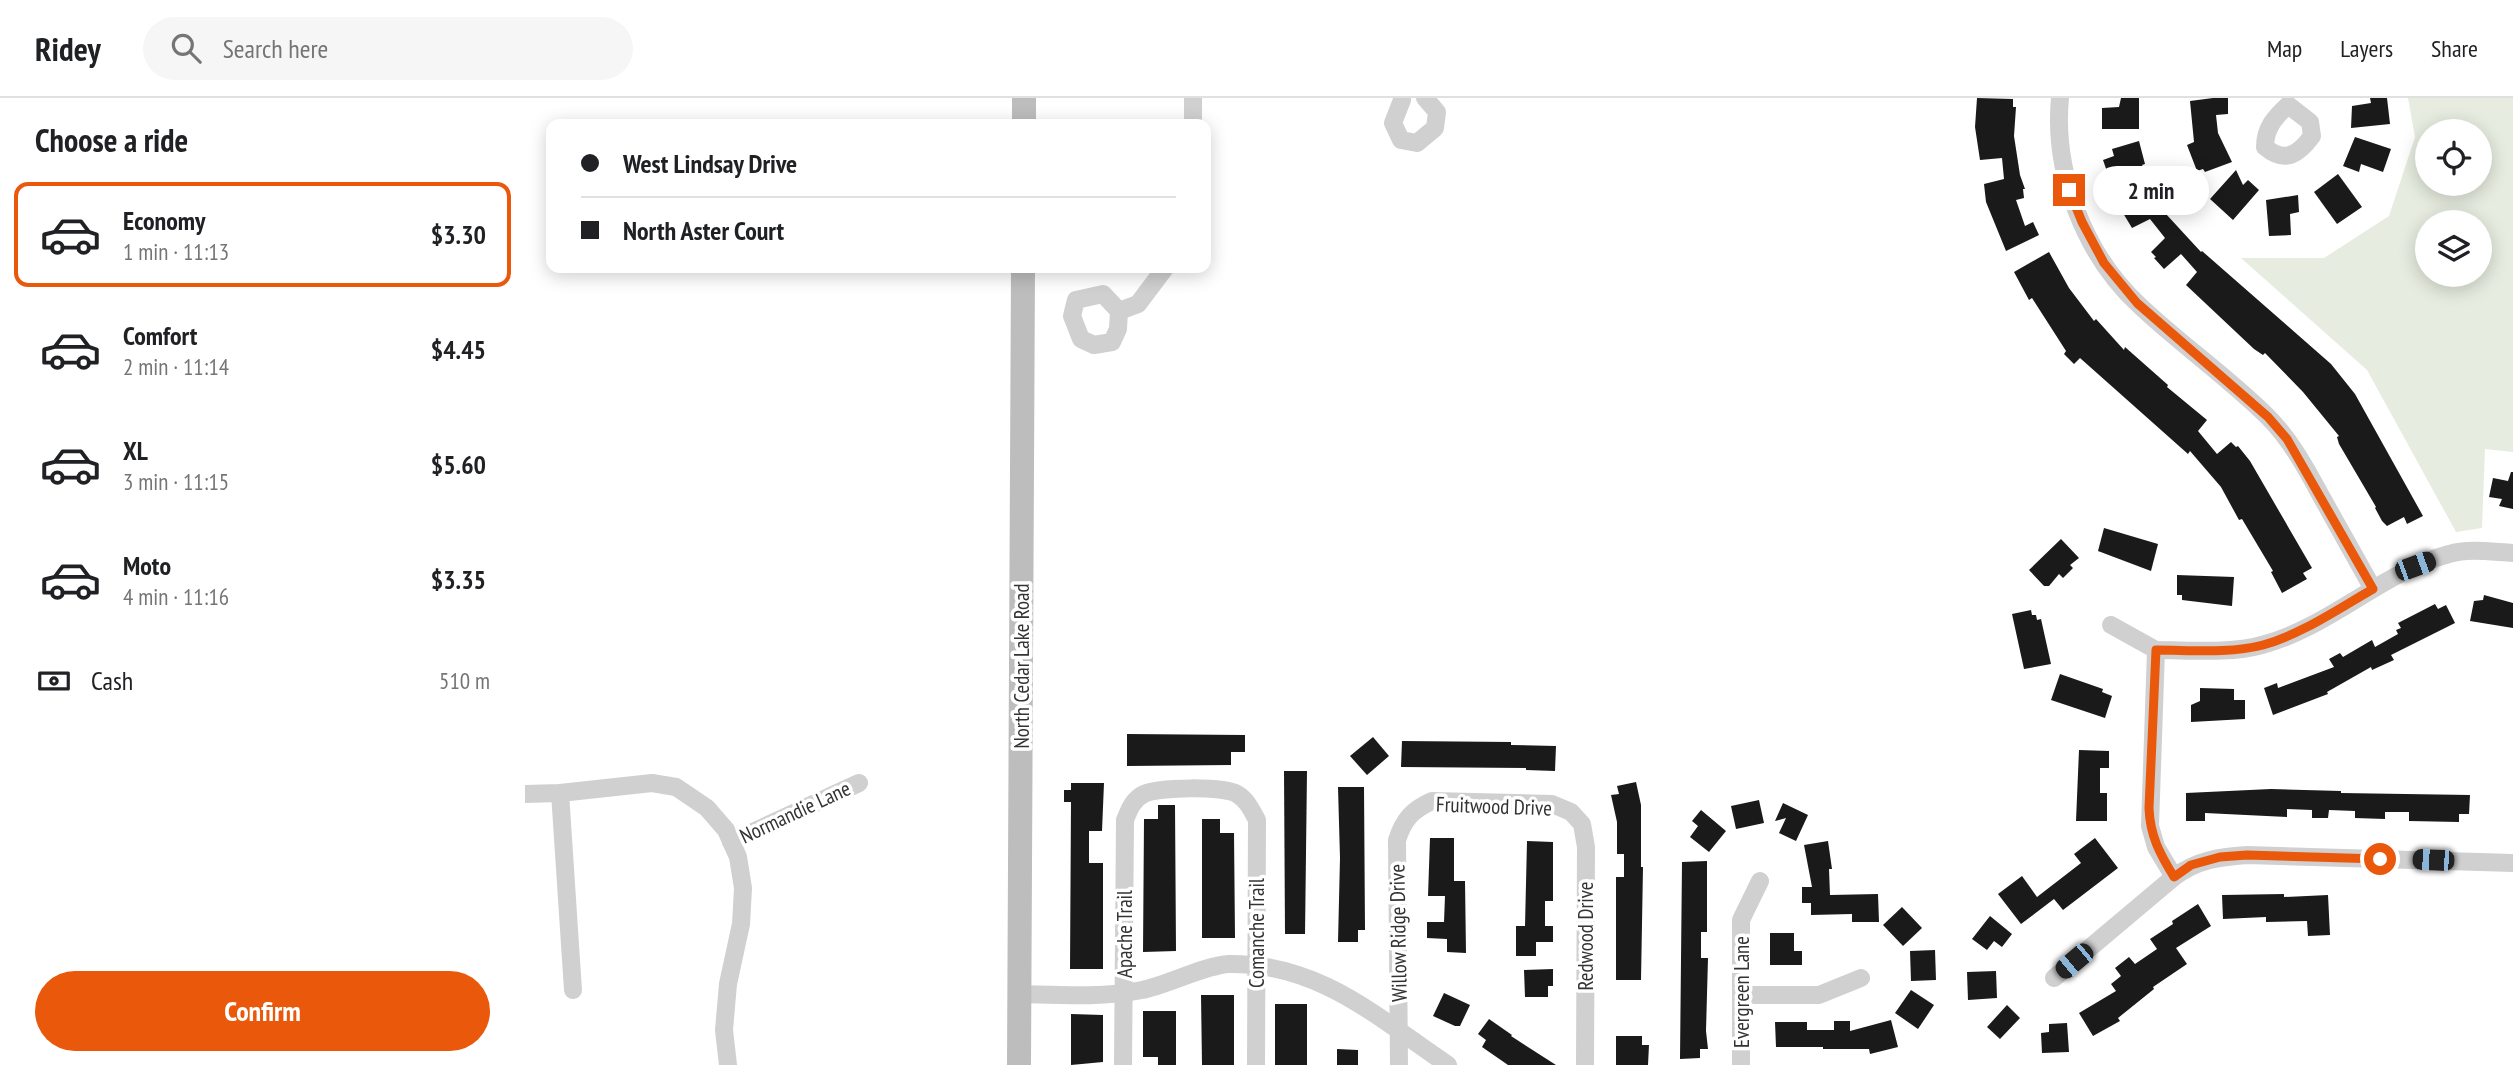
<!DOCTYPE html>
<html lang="en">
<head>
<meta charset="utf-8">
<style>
	body { margin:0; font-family:"PT Sans Narrow",sans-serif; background:#f6f6f6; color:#202124; height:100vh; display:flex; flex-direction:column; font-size:26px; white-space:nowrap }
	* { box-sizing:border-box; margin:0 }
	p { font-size:23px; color:#757577 }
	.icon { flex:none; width:38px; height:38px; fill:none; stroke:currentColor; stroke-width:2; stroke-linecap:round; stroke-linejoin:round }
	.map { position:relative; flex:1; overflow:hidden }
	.sheet { display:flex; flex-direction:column; background:#fff; width:525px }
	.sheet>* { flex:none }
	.guide { position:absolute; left:21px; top:21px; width:665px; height:154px; border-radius:14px; box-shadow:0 4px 18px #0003; display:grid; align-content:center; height:154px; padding:0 35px; background:#fff }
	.buttons { position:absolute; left:1890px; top:21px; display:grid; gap:14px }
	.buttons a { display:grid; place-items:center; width:77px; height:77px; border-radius:50%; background:#fff; box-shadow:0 4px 18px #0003; font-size:35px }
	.end { position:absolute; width:32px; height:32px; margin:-16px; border:9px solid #ea580c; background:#fff; box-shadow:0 0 0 4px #fff }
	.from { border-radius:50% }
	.bubble { position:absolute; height:49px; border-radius:24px; background:#fff; box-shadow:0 4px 18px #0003; font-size:23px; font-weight:700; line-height:49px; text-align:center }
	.car { position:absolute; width:21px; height:42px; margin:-21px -10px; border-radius:9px; box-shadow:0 0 5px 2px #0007; background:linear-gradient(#222 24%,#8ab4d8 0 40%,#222 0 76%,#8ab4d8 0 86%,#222 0) }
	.guide b { display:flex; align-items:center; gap:24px; height:66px; font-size:26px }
	.guide b+b { border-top:2px solid #e0e0e0 }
	.guide i { width:18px; height:18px; background:#202124 }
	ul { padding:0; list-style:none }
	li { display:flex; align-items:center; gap:21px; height:105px; margin:0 14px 10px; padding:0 21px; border:4px solid transparent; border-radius:14px }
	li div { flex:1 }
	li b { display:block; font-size:26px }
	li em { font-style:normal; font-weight:700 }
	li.current { border-color:#ea580c }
	li>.icon { width:63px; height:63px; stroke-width:1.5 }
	h2 { padding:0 35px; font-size:32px; line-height:84px }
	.pay { display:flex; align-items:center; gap:18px; height:77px; padding:0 35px; font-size:26px }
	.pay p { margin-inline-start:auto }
	.button { display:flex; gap:14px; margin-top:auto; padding:14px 35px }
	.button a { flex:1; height:80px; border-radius:42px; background:#ea580c; color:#fff; font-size:28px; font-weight:700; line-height:80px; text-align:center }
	header { display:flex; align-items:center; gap:42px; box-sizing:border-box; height:98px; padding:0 35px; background:#fff; border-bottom:2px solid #e0e0e0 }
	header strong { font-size:33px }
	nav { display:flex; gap:38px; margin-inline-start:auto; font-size:24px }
	.search { width:490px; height:63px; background:#f6f6f6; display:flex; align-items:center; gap:18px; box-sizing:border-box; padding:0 24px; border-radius:38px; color:#757577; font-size:26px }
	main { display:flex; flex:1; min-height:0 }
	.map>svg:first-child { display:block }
	.green { fill:#e6ecdf; fill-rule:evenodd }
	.building { fill:#1a1a1a }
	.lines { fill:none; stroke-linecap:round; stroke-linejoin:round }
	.minor { stroke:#d0d0d0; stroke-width:18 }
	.secondary { stroke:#bdbdbd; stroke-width:24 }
	.route { stroke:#ea580c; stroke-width:9 }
	.labels { text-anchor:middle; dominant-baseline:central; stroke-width:7; stroke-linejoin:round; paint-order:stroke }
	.street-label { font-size:21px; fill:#333; stroke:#fff }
</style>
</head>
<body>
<header>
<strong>Ridey</strong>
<div class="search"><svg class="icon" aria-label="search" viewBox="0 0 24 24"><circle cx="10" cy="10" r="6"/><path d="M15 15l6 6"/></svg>Search here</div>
<nav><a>Map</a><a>Layers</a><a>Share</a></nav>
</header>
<main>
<section class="sheet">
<h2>Choose a ride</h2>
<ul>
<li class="current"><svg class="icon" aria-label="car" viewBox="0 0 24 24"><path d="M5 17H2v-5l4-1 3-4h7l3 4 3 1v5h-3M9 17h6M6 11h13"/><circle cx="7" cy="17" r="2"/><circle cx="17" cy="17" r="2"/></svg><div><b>Economy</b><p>1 min · 11:13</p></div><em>$3.30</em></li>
<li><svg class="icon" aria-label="car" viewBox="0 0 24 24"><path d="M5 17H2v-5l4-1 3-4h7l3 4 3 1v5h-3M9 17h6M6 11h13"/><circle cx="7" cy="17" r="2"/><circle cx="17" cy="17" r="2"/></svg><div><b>Comfort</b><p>2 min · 11:14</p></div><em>$4.45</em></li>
<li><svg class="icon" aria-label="car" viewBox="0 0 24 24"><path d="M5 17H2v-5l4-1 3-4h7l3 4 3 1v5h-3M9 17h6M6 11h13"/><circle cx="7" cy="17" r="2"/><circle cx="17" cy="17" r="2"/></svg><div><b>XL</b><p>3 min · 11:15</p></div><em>$5.60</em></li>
<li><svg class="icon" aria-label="car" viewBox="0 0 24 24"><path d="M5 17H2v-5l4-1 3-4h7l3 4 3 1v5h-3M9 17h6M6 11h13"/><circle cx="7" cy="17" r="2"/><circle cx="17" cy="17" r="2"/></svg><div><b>Moto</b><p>4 min · 11:16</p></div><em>$3.35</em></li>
</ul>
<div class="pay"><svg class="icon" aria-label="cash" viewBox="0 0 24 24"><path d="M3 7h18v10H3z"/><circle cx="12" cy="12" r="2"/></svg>Cash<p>510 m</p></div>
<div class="button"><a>Confirm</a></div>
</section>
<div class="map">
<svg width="1988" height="967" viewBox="0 0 1988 967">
	<rect width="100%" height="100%" fill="#fff"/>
	<path class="green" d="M1883 0H1988V354L1960 351 1957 430 1931 434 1842 272 1716 160H1799L1864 118 1890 39ZM1902 33H1955V86H1902ZM1902 124H1955V177H1902Z"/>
	<g class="building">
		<path d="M1452 0 1488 1V9H1491L1489 38 1495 77 1500 91H1498L1499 100 1491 102 1500 128 1508 124 1514 137 1481 153 1461 104 1459 86 1479 81 1477 60 1455 62 1450 29Z"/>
		<path d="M1596 0H1614V31H1577V10L1594 9Z"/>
		<path d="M1688 0H1703V16L1691 17 1693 35 1707 64 1680 74 1678 71 1672 73 1662 47 1669 44 1665 3Z"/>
		<path d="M1845 0H1862L1865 26 1826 30 1827 8 1846 5Z"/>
		<path d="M1830 39 1866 51 1858 74 1836 66 1834 74 1818 68Z"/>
		<path d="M1614 43 1620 66 1617 67 1641 116 1676 154 1677 153 1806 266 1830 296 1898 418 1882 426 1879 419 1862 428 1857 423 1850 410 1851 409 1814 346 1812 339 1814 338 1778 294 1740 255 1738 257 1729 251 1661 187 1672 174 1656 156 1639 171 1629 160 1631 159 1626 154 1640 140 1625 121 1607 130 1598 115 1611 109 1608 102 1613 100 1600 80 1586 85 1578 62 1589 58 1587 51Z"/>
		<path d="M1711 72 1718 87 1723 82 1734 92 1708 122 1685 101Z"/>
		<path d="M1813 76 1837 109 1812 126 1789 94Z"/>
		<path d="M1773 97 1774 114 1765 116 1766 137 1744 138 1741 102Z"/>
		<path d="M1524 154 1544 190 1569 223 1571 221 1599 252 1600 249 1643 287 1642 289 1682 322 1673 333 1692 356 1706 344 1711 349 1713 348 1725 363 1787 470 1778 475 1782 481 1757 495 1746 474 1748 473 1717 421 1714 422 1696 389 1665 353 1663 356 1555 260 1549 266 1539 256 1541 253 1507 200 1504 202 1489 174Z"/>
		<path d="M1986 374H1988V411L1974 408 1977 401 1964 399 1968 380 1983 383Z"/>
		<path d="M1579 430 1633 446 1626 473 1573 453Z"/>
		<path d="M1536 441 1554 460 1545 467 1548 470 1538 480 1534 476 1524 488H1519L1504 472Z"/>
		<path d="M1652 477 1709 479 1707 508 1657 502V497H1652Z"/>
		<path d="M1959 497 1988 505V530L1945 523 1949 503 1958 502Z"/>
		<path d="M1910 506 1913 511 1921 507 1930 525 1866 557 1869 562 1847 572 1846 569 1802 594 1803 596 1748 617 1739 590 1752 585 1753 590 1809 569 1804 561 1815 555 1818 559 1847 542 1850 549 1873 536 1871 532 1876 530 1873 525Z"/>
		<path d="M1506 512 1507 517H1511L1512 522 1516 521 1526 566 1499 571 1487 516Z"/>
		<path d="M1535 576 1578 591 1577 594 1587 598 1580 620 1526 602Z"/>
		<path d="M1675 590 1709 591V602H1720V621L1666 624V607L1675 603Z"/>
		<path d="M602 636 720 637V654H706V667L602 668Z"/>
		<path d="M848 639 864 658 842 677 825 658Z"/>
		<path d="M877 643 986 644V647L1031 648 1030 673 1001 672V670L876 669Z"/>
		<path d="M1554 652 1584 653V670H1575V695H1582V723H1551Z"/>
		<path d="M759 673H782L780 836H760Z"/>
		<path d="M1111 684 1116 707V769H1118L1116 882H1091V779H1099V756H1092V724L1086 697 1094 696 1092 688Z"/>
		<path d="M546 685H579L577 733H564V765H578V871H545L546 704H539V692H546Z"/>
		<path d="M813 689H839L840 832H833V844H813L815 760Z"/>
		<path d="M1746 691 1816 693V695L1945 697 1944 716H1934V724L1884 723V714H1860V721L1830 720V713L1804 712 1803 720H1787V712L1762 711V719L1680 715V723H1661V695Z"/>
		<path d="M1234 702 1239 725 1211 731 1206 708Z"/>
		<path d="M1258 705 1283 717 1271 743 1254 735 1261 720 1250 723Z"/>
		<path d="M633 707H650L651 853 618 854 619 721H633Z"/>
		<path d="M1176 712 1201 733 1184 754 1165 739 1173 728 1167 723Z"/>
		<path d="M677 721H695V735H709L710 840H677Z"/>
		<path d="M905 740H929V783H940L941 855 922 854V841L902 840V824H919L920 798H903Z"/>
		<path d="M1570 740 1593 770 1538 812 1529 801 1496 826 1473 796 1497 778 1512 799 1556 765 1549 756Z"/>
		<path d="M1002 743 1028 744V803H1020V828H1028V844H1011V858H991V828H1000Z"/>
		<path d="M1303 743 1307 771H1304L1305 797 1353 796 1354 824H1327V816L1286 817V805H1277V789H1287L1279 747Z"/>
		<path d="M1182 763V834H1176V860H1183L1181 933 1183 951H1175V960L1155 961 1157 764Z"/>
		<path d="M1759 796V799L1803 797 1805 837 1783 838 1782 823 1741 824V819L1698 821 1697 797Z"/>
		<path d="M1673 806 1686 828 1651 850 1662 866 1628 889 1629 891 1593 920 1595 923 1568 938 1554 915 1591 893 1586 886 1596 878 1590 870 1604 859 1610 866 1632 851 1625 841 1648 826 1647 823Z"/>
		<path d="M1377 809 1397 830 1378 848 1358 827Z"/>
		<path d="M1465 818 1487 836 1477 849 1469 843 1462 852 1447 841Z"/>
		<path d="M1245 835H1269V853H1277V867H1245Z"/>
		<path d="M1410 852 1411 882 1386 883 1385 853Z"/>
		<path d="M1028 871V888H1023V899H1000L999 872Z"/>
		<path d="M1471 873 1472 900 1443 902 1442 874Z"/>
		<path d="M1386 892 1409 907 1393 931 1370 915Z"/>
		<path d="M919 895 945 907 935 928H930L908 918Z"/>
		<path d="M676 897H709V967H677Z"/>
		<rect x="750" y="906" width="32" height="61"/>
		<path d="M1482 907 1495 920 1475 941 1462 929Z"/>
		<path d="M618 913H651V967H633V959H618Z"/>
		<path d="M546 916 578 917V964L546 967Z"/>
		<path d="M964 921 987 937 986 938 1031 967H983L957 949 961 942 953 936Z"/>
		<path d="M1366 922 1373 949 1345 956 1344 951H1298V949H1251L1250 924H1282V932H1309V923H1325V933Z"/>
		<path d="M1542 925 1544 954 1517 955 1516 935 1524 934V926Z"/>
		<path d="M1091 938H1117V947H1124L1123 967H1091Z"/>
		<path d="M812 951 833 952V967H812Z"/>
	</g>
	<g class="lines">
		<g class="minor">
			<path d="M1535 0C1528 74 1559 156 1614 207 1655 246 1703 279 1743 319 1765 341 1781 370 1796 398 1813 429 1831 460 1848 491"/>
			<path d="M877 2 868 25 876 42 892 45 910 30 912 14 900 0"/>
			<path d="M1763 7 1785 24 1787 38C1774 56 1760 66 1740 49 1740 30 1750 19 1763 7Z"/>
			<path d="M668 26V0"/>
			<path d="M578 196 594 213 593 231 587 244 569 247 556 241 547 218 551 202Z"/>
			<path d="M594 213 613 206 640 170"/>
			<path d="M1586 527 1631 552"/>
			<path d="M1631 552C1665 552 1704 556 1737 547 1805 529 1857 474 1924 456 1944 450 1968 454 1988 455"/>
			<path d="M1631 552 1625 728 1631 749 1649 779"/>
			<path d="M35 695 48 892"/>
			<path d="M0 696 35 695 127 685 151 689 182 710 201 732 213 759 218 790 216 826 203 886 199 932 203 967"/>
			<path d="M206 744 334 685"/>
			<path d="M1529 880 1649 779C1672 762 1694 759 1722 757L1988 765"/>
			<path d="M494 896C535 897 576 900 617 892 642 887 681 867 704 866 794 865 852 919 923 967"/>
			<path d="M1216 897H1294L1336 880"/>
			<path d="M598 967 600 722C604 712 608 701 619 696 633 689 699 688 712 696 722 702 726 711 732 722L731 967"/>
			<path d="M874 967 872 742C879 721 887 712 907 703L1027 706 1046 714 1057 726 1061 749 1060 967"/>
			<path d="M1216 967V822L1235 783"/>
		</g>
		<g class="secondary">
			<path d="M499 26V0"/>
			<path d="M494 967 498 170"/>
		</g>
	</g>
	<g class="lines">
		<path class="route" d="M1544 92 1557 124 1579 165 1612 205 1743 319 1762 341 1848 491C1813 511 1777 536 1738 547 1704 556 1665 552 1631 552L1624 710C1625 738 1635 756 1649 779L1666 767 1695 759 1722 757 1855 761"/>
	</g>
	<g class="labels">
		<g class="street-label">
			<text transform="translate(496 568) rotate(-90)">North Cedar Lake Road</text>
			<text transform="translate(969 708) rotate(2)">Fruitwood Drive</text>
			<text transform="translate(270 714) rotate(-25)">Normandie Lane</text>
			<text transform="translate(731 835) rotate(-90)">Comanche Trail</text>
			<text transform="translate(873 835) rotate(-91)">Willow Ridge Drive</text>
			<text transform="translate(599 836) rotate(-90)">Apache Trail</text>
			<text transform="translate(1060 838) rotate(-90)">Redwood Drive</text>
			<text transform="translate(1216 894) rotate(-90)">Evergreen Lane</text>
		</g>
	</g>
</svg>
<div class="buttons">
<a><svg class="icon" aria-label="locate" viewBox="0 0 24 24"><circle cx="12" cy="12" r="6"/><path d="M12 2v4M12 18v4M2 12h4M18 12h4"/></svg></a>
<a><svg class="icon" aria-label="layers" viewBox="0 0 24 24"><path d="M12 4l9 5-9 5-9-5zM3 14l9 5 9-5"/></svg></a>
</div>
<i class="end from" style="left:1855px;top:761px"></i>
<i class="end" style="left:1544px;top:92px"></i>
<div class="bubble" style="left:1568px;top:68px;width:116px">2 min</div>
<i class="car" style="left:1890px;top:468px;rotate:70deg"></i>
<i class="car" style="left:1908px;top:762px;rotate:272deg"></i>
<i class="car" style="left:1549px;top:863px;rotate:230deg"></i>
<div class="guide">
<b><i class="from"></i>West Lindsay Drive</b>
<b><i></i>North Aster Court</b>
</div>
</div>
</main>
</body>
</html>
